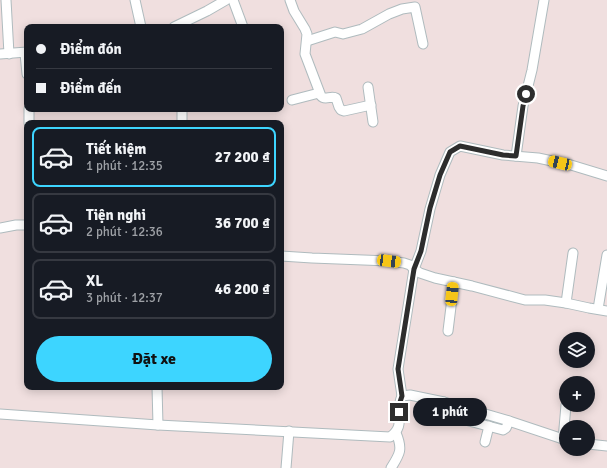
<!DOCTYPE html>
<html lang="vi">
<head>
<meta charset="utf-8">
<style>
	body { margin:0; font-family:Signika,sans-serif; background:#242831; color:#f1f3f6; height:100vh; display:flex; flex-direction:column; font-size:15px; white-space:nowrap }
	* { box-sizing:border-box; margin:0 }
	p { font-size:13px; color:#9ea1a6 }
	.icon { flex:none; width:22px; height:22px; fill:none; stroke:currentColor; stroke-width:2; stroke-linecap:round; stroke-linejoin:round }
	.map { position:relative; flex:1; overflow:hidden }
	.details { position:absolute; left:24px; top:120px; width:260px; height:270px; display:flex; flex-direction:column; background:#171b24; border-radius:8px; box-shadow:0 2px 10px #0003 }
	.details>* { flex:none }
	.guide { position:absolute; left:24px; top:24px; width:260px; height:88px; border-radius:8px; box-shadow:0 2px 10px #0003; display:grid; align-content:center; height:88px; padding:0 12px; background:#171b24 }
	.buttons { position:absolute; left:559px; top:332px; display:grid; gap:8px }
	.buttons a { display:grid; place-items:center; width:36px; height:36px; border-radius:50%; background:#171b24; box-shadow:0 2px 10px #0003; font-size:20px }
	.end { position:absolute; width:18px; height:18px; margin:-9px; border:5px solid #2d2d2d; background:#fff; box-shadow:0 0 0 2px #fff }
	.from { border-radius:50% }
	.bubble { position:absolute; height:28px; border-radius:14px; background:#171b24; box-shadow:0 2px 10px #0003; font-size:13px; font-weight:700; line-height:28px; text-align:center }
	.car { position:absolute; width:12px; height:24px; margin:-12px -6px; border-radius:5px; box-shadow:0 0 3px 1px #0007; background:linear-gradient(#f5c518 24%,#345 0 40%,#f5c518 0 76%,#345 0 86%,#f5c518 0) }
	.guide b { display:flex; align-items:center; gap:14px; height:38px; font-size:15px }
	.guide b+b { border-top:1px solid #363941 }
	.guide i { width:10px; height:10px; background:#f1f3f6 }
	ul { padding:7px 0 0; list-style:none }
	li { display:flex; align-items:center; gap:12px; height:60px; margin:0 8px 6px; padding:0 4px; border:2px solid #363941; border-radius:8px }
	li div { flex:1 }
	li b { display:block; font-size:15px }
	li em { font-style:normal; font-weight:700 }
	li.on { border-color:#3dd5ff }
	li>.icon { width:36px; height:36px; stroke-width:1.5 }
	.primary-button { display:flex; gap:8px; margin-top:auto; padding:8px 12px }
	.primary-button a { flex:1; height:46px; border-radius:24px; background:#3dd5ff; color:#111; font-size:16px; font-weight:700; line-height:46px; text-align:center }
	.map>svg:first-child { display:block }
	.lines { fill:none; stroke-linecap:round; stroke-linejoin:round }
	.minor-casing { stroke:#afbbbe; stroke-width:11 }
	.minor { stroke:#fff; stroke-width:9 }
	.route { stroke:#2d2d2d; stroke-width:5 }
</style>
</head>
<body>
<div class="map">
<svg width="607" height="468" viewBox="0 0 607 468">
	<rect width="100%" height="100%" fill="#f0dfdf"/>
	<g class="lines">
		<g class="minor-casing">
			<g id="minor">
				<path d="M6 0 9 54"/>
				<path d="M135 0 141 27"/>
				<path d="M233 0 243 27"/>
				<path d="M290 0 294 11 305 29 307 34 305 54 321 96C325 101 331 95 336 98L339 107 341 110 344 111 371 105"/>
				<path d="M174 27 207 11 226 0"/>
				<path d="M307 41 335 32 343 34 362 29 389 14 402 9 415 7 423 44"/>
				<path d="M25 53 27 74"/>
				<path d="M0 54 27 52"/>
				<path d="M368 87 373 122"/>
				<path d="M292 100 319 93"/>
				<path d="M29 109V123"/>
				<path d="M182 123V109"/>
				<path d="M516 156 523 106 532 70 544 0"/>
				<path d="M0 228 16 225H27"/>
				<path d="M281 256 312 258 389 261 404 263 410 265 414 269 420 273 435 278 472 286 525 300H545L566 303 589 308 607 311"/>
				<path d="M566 303 573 253"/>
				<path d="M598 309 607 255"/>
				<path d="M448 331 454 282"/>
				<path d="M157 387 158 425"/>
				<path d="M402 396 398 369 414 269 421 251 430 209 440 175 450 152 460 146 503 155 538 158 571 165 607 176"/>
				<path d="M444 402 441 411 444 414 450 416 503 430 506 428 509 421"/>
				<path d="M0 414 158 425 390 437C407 425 394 413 402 396L410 395 444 402 509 421 566 440"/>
				<path d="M563 440 566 405"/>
				<path d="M485 442 489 426"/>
				<path d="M588 444 607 446"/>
				<path d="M286 468 289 431"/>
				<path d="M391 468C400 454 403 449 396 433"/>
			</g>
		</g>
		<use href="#minor" class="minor"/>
	</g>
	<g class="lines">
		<path class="route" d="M399 412 400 402 402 396 398 369 414 269 421 251 430 208 440 175 450 152 460 146 503 155 516 156 523 106 526 94"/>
	</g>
</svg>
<div class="buttons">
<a><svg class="icon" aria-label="layers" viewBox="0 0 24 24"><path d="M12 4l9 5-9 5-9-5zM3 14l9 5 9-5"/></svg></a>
<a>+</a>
<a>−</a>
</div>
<i class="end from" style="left:526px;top:94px"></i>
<i class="end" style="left:399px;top:412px"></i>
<div class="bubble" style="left:413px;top:398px;width:74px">1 phút</div>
<i class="car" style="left:560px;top:163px;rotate:283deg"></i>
<i class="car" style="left:389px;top:261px;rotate:97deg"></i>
<i class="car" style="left:452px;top:294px;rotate:6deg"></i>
<div class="guide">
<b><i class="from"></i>Điểm đón</b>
<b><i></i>Điểm đến</b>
</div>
<section class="details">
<ul>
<li class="on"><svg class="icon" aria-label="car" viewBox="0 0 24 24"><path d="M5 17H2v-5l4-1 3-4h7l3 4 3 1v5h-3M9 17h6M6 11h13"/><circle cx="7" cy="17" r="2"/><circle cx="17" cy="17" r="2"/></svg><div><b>Tiết kiệm</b><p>1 phút · 12:35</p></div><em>27 200 ₫</em></li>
<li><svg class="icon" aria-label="car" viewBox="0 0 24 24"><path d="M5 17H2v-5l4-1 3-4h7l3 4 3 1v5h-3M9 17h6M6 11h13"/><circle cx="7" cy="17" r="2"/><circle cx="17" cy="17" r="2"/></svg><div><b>Tiện nghi</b><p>2 phút · 12:36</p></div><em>36 700 ₫</em></li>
<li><svg class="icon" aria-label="car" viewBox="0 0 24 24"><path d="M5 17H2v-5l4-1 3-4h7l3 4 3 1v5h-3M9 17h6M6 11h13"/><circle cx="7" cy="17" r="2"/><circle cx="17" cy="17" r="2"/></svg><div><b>XL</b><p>3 phút · 12:37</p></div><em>46 200 ₫</em></li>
</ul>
<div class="primary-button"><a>Đặt xe</a></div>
</section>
</div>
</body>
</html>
